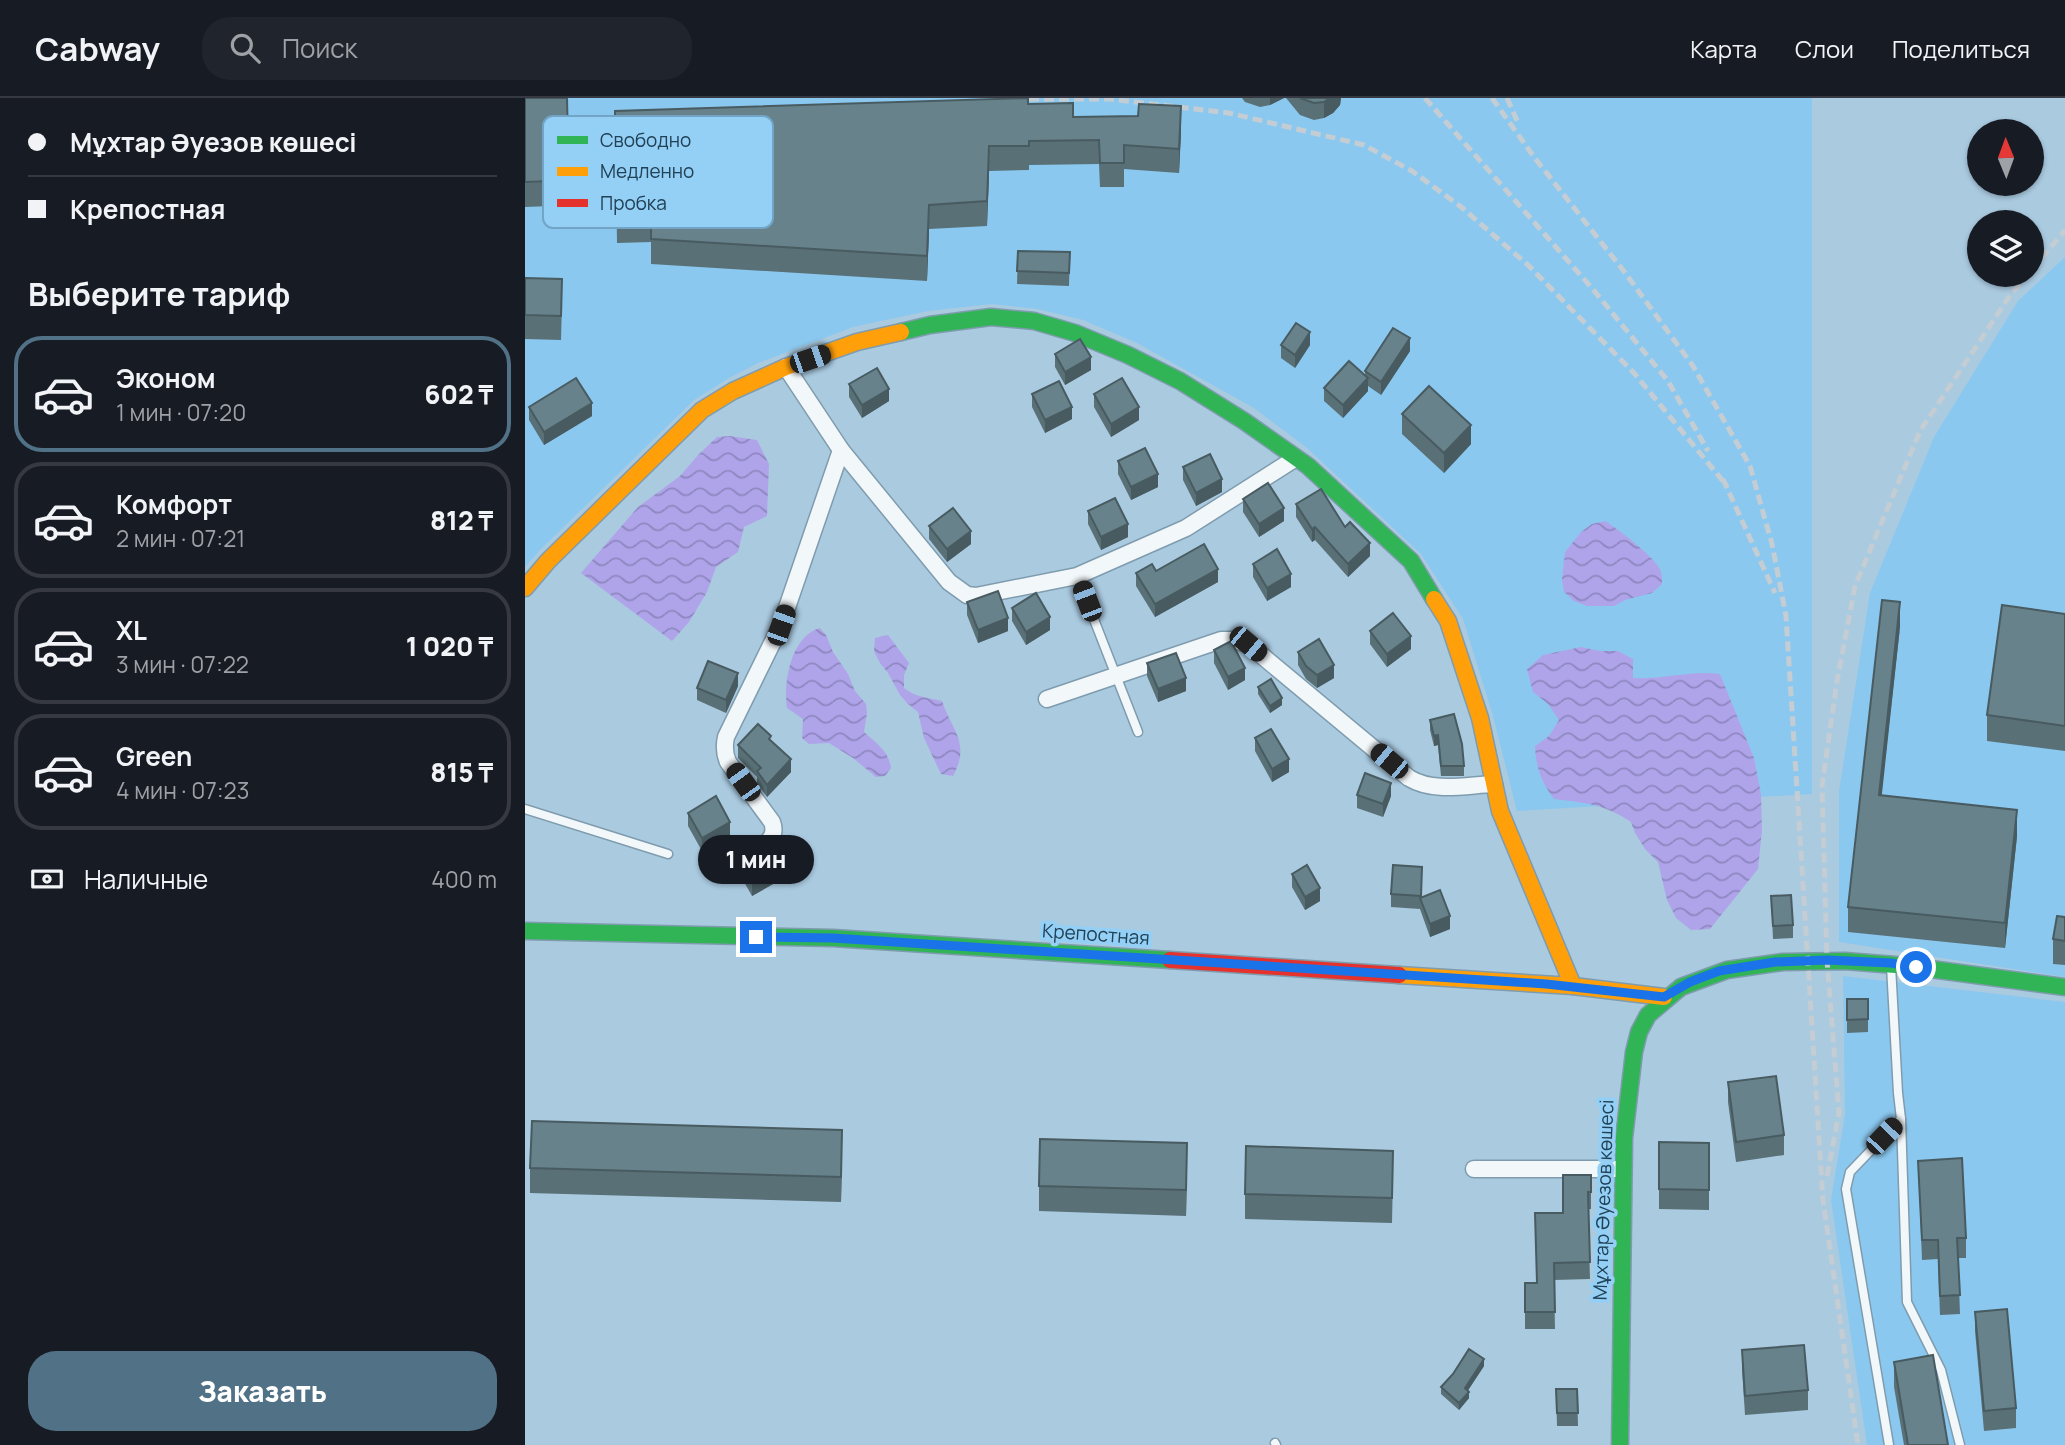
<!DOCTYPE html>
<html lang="ru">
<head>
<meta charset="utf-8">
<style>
	body { margin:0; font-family:Manrope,sans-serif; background:#20242c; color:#f1f3f6; height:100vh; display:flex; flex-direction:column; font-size:26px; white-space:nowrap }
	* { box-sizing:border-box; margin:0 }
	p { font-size:23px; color:#9ea1a6 }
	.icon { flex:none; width:38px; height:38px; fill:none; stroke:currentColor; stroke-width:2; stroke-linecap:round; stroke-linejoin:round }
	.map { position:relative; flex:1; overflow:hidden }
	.sheet { display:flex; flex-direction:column; background:#171b24; width:525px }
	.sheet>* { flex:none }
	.top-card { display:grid; align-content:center; height:154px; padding:0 28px; background:#171b24 }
	.needle { width:46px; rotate:359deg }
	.fabs { position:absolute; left:1442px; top:21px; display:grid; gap:14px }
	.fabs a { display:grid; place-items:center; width:77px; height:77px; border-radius:50%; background:#171b24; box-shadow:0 2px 5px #0004; font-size:35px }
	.end { position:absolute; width:32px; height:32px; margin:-16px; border:9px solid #1a73e8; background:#fff; box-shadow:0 0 0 4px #fff }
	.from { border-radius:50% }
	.bubble { position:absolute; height:49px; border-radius:24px; background:#171b24; box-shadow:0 2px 5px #0004; font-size:23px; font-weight:800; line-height:49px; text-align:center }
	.car { position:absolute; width:21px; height:42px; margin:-21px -10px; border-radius:9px; box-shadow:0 0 5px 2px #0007; background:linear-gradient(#222 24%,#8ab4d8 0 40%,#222 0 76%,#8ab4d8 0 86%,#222 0) }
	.top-card b { display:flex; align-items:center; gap:24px; height:66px; font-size:26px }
	.top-card b+b { border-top:2px solid #363941 }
	.top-card i { width:18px; height:18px; background:#f1f3f6 }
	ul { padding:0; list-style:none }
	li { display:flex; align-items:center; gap:21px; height:116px; margin:0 14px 10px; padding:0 14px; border:4px solid #363941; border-radius:28px }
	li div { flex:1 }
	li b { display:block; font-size:26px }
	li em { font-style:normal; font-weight:800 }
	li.current { border-color:#517186 }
	li>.icon { width:63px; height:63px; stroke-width:1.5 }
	h2 { padding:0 28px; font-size:32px; line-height:84px }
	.pay { display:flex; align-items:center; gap:18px; height:77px; padding:0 28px; font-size:26px }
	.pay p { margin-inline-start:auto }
	.button { display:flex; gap:14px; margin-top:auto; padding:14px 28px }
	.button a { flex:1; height:80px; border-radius:28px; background:#517186; color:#fff; font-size:28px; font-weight:800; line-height:80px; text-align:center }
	header { display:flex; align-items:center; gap:42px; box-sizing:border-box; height:98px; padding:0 35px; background:#171b24; border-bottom:2px solid #363941 }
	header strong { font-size:33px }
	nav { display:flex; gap:38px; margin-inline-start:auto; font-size:24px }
	.search { width:490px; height:63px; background:#20242c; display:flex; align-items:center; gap:18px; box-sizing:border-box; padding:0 24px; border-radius:28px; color:#9ea1a6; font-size:26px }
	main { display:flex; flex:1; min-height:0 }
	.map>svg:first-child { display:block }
	.built { fill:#8bc8ef }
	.water { fill:url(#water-waves) }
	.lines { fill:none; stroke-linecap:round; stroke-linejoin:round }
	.lane-casing { stroke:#7f9cae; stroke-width:11 }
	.street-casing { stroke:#7f9cae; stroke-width:19 }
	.fast-casing { stroke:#7f9cae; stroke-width:19 }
	.slow-casing { stroke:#7f9cae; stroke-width:19 }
	.jam-casing { stroke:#7f9cae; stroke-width:19 }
	.lane { stroke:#f2f7fa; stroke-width:8 }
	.street { stroke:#f2f7fa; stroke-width:16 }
	.fast { stroke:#30b455; stroke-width:16 }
	.slow { stroke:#ff9f0a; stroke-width:16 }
	.jam { stroke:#e5322d; stroke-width:16 }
	.rail { stroke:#c3cdd3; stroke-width:5; stroke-dasharray:10 5; stroke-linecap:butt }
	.wall { fill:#597077 }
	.shaded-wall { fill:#485b61 }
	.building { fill:#67828a; stroke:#485b61; stroke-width:2 }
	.route { stroke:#1a73e8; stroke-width:9 }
	.labels { text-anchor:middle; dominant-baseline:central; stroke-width:7; stroke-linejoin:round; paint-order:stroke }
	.street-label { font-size:19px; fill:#214155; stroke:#94cff6 }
	.key { fill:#94cff6; stroke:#72a4c6; stroke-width:2 }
	.key-label { font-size:19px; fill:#214155 }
</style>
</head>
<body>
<header>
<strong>Cabway</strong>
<div class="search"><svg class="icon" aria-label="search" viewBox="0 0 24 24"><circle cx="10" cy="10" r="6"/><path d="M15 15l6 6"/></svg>Поиск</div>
<nav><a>Карта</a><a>Слои</a><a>Поделиться</a></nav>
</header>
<main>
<section class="sheet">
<div class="top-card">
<b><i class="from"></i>Мұхтар Әуезов көшесі</b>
<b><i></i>Крепостная</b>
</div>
<h2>Выберите тариф</h2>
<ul>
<li class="current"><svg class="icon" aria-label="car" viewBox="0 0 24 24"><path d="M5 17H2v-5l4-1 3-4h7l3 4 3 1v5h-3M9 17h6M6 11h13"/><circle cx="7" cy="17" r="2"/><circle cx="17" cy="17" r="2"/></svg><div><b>Эконом</b><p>1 мин · 07:20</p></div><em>602 ₸</em></li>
<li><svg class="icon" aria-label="car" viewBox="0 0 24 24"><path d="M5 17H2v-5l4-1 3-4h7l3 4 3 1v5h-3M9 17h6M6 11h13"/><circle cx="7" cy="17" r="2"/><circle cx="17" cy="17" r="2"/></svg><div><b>Комфорт</b><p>2 мин · 07:21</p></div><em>812 ₸</em></li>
<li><svg class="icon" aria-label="car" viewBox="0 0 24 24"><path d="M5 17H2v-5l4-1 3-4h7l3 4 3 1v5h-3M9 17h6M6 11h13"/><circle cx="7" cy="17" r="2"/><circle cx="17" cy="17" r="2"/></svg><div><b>XL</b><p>3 мин · 07:22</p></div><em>1 020 ₸</em></li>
<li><svg class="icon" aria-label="car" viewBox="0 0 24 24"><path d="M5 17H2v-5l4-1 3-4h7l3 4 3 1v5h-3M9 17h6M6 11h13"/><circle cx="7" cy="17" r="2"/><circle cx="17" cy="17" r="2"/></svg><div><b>Green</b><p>4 мин · 07:23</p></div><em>815 ₸</em></li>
</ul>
<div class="pay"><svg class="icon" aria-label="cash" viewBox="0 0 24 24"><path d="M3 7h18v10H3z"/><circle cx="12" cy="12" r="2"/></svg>Наличные<p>400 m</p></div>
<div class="button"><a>Заказать</a></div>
</section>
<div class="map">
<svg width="1540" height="1347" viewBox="0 0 1540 1347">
	<defs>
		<pattern id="water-waves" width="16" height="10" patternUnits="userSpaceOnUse" patternTransform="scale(1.75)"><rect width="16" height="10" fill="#afa4ea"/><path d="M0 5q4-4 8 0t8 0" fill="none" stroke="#8e87c0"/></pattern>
	</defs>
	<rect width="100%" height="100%" fill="#aacae0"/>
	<g class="built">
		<path d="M0 0H1287V696L992 713 968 618 938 521 896 456 781 349 729 310 612 245 558 222 512 211 467 206 403 213 328 229 233 265 204 280 169 302 15 452 0 469Z"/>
		<path d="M1540 159V879L1314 844V693L1345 495 1409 339 1493 203Z"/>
		<path d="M1318 878 1540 904V1347H1342L1306 1102 1320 1016Z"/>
	</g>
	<g class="water">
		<path d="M205 338 232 342 244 366 242 418 219 429 213 454 191 469 182 494 164 524 147 543 56 475 113 409 155 378 173 357 192 339Z"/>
		<path d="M1080 423C1093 431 1133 461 1136 474 1137 478 1137 482 1137 486L1127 495 1100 502 1089 508H1062L1049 503 1039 494 1037 481 1040 454 1056 434 1067 426Z"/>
		<path d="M295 530 301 537 308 554 323 576 330 593 341 606 342 615 339 634C351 645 364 653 366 670L360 678 351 679 328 660 304 645 284 646 277 640 278 621 262 610C258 584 266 538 295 530Z"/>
		<path d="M363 537 384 565 379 577V590C392 600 402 599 417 603 427 633 446 645 428 678L416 676 399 640 393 614 383 606 375 597 363 575 355 565 349 553 350 540Z"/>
		<path d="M1056 549 1075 553H1093L1108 561V580C1137 582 1166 572 1195 576L1229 660 1236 696 1237 732 1233 771 1185 831 1166 832 1151 820 1142 802 1133 764 1120 751 1110 735 1106 724C1079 706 1061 705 1029 701 1016 683 1011 670 1010 648L1024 638 1034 622 1023 606 1008 594 1002 571 1018 557Z"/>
	</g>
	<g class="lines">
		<g class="lane-casing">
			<g id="lane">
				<path d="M552 478 613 634"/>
				<path d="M0 711 143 756"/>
				<path d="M1376 1021 1382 1204 1416 1272 1435 1347"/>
				<path d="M750 1345 751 1347"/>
				<path d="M1364 1347 1321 1091 1325 1074 1376 1021 1373 995 1366 868"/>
			</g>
		</g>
		<g class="street-casing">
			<g id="street">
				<path d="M261 269 316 352 424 484 442 497 451 498 552 478 661 430 771 360"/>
				<path d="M522 601 696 542H709L723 546 884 680C909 695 941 687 969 686"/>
				<path d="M189 763 238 747C247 742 251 734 247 724L203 664C199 655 199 648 201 639L256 527 316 352"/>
				<path d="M949 1071H1097"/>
			</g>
		</g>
		<g class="fast-casing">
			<g id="fast">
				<path d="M376 234 405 227 466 219 509 223 550 235 603 257 655 283 719 323 783 368 886 463 909 501"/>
				<path d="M0 833 308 840 645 862"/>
				<path d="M1095 1347 1099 1040 1109 954 1114 934 1123 917 1156 889 1202 872 1258 864 1320 863 1383 868 1540 889"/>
			</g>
		</g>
		<g class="slow-casing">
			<g id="slow">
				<path d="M0 490 23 463 177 312 208 293 261 269 332 244 376 234"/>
				<path d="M909 501 923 523 955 620 975 713 1048 888"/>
				<path d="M874 877 1048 888 1139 899"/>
			</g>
		</g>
		<g class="jam-casing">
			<path id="jam" d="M645 862 874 877"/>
		</g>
		<use href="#lane" class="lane"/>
		<use href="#street" class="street"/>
		<use href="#fast" class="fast"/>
		<use href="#slow" class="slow"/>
		<use href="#jam" class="jam"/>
		<g class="rail">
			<path d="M900 0 1066 189 1143 283 1183 353"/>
			<path d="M967 0 1009 59 1098 172 1168 268 1225 368 1247 446 1261 518 1298 1102 1333 1347"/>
			<path d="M982 0 994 27"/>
			<path d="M504 1H585L704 15 839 47 887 73 935 108 1004 168 1109 275 1202 388"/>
			<path d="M1507 172 1540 132"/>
			<path d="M1198 381 1250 495"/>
			<path d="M1302 1078 1314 1015 1302 862 1297 688 1312 583 1330 488 1395 333 1484 199 1503 177"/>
		</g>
	</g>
	<g class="wall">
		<path d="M0 0 43 43 52 82V107L0 109Z"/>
		<path d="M717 0H759L745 7 735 9 720 4Z"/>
		<path d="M761 0H816L815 7 808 15 799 20 789 22 775 17Z"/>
		<path d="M503 6 548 19 656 33 654 75 599 71V89H575L574 66 504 67V72L464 73 462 128 404 131 402 183 126 166V144L92 145 90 13Z"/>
		<path d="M493 153 545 154 544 188 492 186Z"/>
		<path d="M0 180 37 204 36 242 0 241Z"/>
		<path d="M756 247H785L770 270 756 260Z"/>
		<path d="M885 253 856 297 843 288V293L818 320 799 303V290L840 277V273Z"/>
		<path d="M530 256 566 272 540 287 530 269Z"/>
		<path d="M324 286 364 303 337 320 324 299Z"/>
		<path d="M507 296 547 321 520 335 507 309Z"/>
		<path d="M569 296 614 322 586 339 569 309Z"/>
		<path d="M4 309 67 318 19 347 4 322Z"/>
		<path d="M877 316 946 346 919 375 877 336Z"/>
		<path d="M593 363 633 389 606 402 593 376Z"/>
		<path d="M658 369 697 394 671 408 658 382Z"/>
		<path d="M718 401 759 423 734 439 718 414Z"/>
		<path d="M771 406 820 429 845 458 823 479 790 442 787 444 771 419Z"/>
		<path d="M563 413 603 439 576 452 563 426Z"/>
		<path d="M404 428 446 446 422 464 404 441Z"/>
		<path d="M728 466 766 489 742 503 728 479Z"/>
		<path d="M631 473 693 484 630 519 611 488V475Z"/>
		<path d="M442 504 483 533 453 545 442 517Z"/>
		<path d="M487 510 525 532 501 547 487 523Z"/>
		<path d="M1540 516V653L1462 643V617Z"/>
		<path d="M1375 529 1356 698 1492 738 1480 850 1323 834V809Z"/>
		<path d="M845 533 886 551 862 569 845 546Z"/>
		<path d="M689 552 720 582 703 592 689 565Z"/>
		<path d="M773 554 809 580 792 590 781 581 773 567Z"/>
		<path d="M622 565 661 593 633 604 622 578Z"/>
		<path d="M213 588 201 615 172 602V590Z"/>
		<path d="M733 589 757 607 745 615 733 596Z"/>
		<path d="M905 622 939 668V678H916L913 647 909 648 905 632Z"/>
		<path d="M730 640 764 674 747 684 730 653Z"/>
		<path d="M246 644 266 674 242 699 232 686V679L213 660V647Z"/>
		<path d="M832 697 866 698 858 719 832 710Z"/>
		<path d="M163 715 205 737 177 753 163 728Z"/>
		<path d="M213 760 255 782 227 798 213 773Z"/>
		<path d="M767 776 795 803 780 812 767 789Z"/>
		<path d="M897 782 896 799 925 831 905 839 895 811 866 809V796Z"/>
		<path d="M1246 798 1268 827V840L1248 841Z"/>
		<path d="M1540 819V867L1528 866V841Z"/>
		<path d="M1322 901H1343V934L1322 935Z"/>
		<path d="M1203 984 1259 1037V1057L1211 1064 1203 1004Z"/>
		<path d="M1134 1044 1184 1045V1112L1134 1111Z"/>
		<path d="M317 1058 316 1104 5 1095V1070Z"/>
		<path d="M1393 1063 1441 1140V1160H1433L1435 1216 1415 1217 1413 1161 1397 1162Z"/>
		<path d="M662 1071 661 1118 514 1113V1088Z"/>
		<path d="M1066 1077V1111H1063L1065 1181 1029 1182 1030 1231H1000V1185H1012L1038 1115Z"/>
		<path d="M868 1078 867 1125 720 1121V1096Z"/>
		<path d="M1450 1214 1491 1310V1330L1459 1333 1450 1233Z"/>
		<path d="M1217 1252 1283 1292V1312L1220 1317 1217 1271Z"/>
		<path d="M1369 1264 1423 1347H1379L1369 1289Z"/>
		<path d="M959 1268 943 1292 944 1300 934 1312 916 1296V1289Z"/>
		<path d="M1031 1291H1052L1053 1328H1032Z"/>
	</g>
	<g class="shaded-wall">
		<path d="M745 0H759L745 7Z"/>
		<path d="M805 0H816L815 7 808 15 799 20V4Z"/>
		<path d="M656 8V33L654 75V51Z"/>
		<path d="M464 48V73L462 128V103Z"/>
		<path d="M404 107V131L402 183V158Z"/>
		<path d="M785 234V247L770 270V257Z"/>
		<path d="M885 240V253L856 297V284Z"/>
		<path d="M566 259V272L540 287V274Z"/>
		<path d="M843 280V293L818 320V307Z"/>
		<path d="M364 291V303L337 320V307Z"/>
		<path d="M67 305V318L19 347V334Z"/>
		<path d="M547 309V321L520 335V322Z"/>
		<path d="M614 309V322L586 339V326Z"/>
		<path d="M946 327V346L919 375V355Z"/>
		<path d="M633 376V389L606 402V389Z"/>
		<path d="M697 381V394L671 408V395Z"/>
		<path d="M759 410V423L734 439V426Z"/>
		<path d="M603 426V439L576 452V439Z"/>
		<path d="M790 429V442L787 444V431Z"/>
		<path d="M446 433V446L422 464V451Z"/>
		<path d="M845 445V458L823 479V466Z"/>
		<path d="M693 471V484L630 519V506Z"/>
		<path d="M766 476V489L742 503V490Z"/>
		<path d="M1375 504V529L1354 723V697Z"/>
		<path d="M525 519V532L501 547V534Z"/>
		<path d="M483 520V533L453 545V532Z"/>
		<path d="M886 538V551L862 569V556Z"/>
		<path d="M809 567V580L792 590V577Z"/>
		<path d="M720 570V582L703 592V579Z"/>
		<path d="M213 575V588L201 615V602Z"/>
		<path d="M661 580V593L633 604V591Z"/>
		<path d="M757 600V607L745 615V608Z"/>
		<path d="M913 637V647L909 648V638Z"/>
		<path d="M266 661V674L242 699V687Z"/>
		<path d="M764 661V674L747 684V671Z"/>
		<path d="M866 685V698L858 719V706Z"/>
		<path d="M1492 712V738L1480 850V825Z"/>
		<path d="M205 724V737L177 753V740Z"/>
		<path d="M255 769V782L227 798V785Z"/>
		<path d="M795 790V803L780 812V799Z"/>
		<path d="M925 818V831L905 839V826Z"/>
		<path d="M317 1032V1058L316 1104V1079Z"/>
		<path d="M662 1045V1071L661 1118V1092Z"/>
		<path d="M959 1261V1268L940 1297V1290Z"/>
		<path d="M944 1294V1300L934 1312V1305Z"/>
	</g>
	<g class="building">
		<path d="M0 0H42L43 43 51 42 52 82 0 84Z"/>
		<path d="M503 0V6L548 5V19L613 18 614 6 656 8 654 51 599 47V65H575L574 42 504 43V48H464L462 103 404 107 402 158 126 141V120H92L90 13Z"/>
		<path d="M775 0H805L799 4 789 5Z"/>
		<path d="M493 153 545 154 544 175 492 173Z"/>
		<path d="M0 180 37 181 36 218 0 217Z"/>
		<path d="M771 225 785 234 770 257 756 247Z"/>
		<path d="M868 230 885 240 856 284 840 273Z"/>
		<path d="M555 241 566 259 540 274 530 256Z"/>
		<path d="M824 263 843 280 818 307 799 290Z"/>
		<path d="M352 270 364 291 337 307 324 286Z"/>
		<path d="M51 280 67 305 19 334 4 309Z"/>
		<path d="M597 280 614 309 586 326 569 296Z"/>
		<path d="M534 283 547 309 520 322 507 296Z"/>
		<path d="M904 288 946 327 919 355 877 316Z"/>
		<path d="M620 350 633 376 606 389 593 363Z"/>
		<path d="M685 356 697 381 671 395 658 369Z"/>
		<path d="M743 385 759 410 734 426 718 401Z"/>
		<path d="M796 391 820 429 825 424 845 445 823 466 790 429 787 431 771 406Z"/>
		<path d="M590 400 603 426 576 439 563 413Z"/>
		<path d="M428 410 446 433 422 451 404 428Z"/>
		<path d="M679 446 693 471 630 506 611 475 627 466 631 473Z"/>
		<path d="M752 451 766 476 742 490 728 466Z"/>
		<path d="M473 493 483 520 453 532 442 504Z"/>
		<path d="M511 495 525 519 501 534 487 510Z"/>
		<path d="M1357 502 1375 504 1354 697 1492 712 1480 825 1323 809Z"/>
		<path d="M1477 507 1540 516V628L1462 617Z"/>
		<path d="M868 515 886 538 862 556 845 533Z"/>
		<path d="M794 541 809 567 792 577 781 568 773 554Z"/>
		<path d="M706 543 720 570 703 579 689 552Z"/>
		<path d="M651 555 661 580 633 591 622 565Z"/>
		<path d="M183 563 213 575 201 602 172 590Z"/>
		<path d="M746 581 757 600 745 608 733 589Z"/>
		<path d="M929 616 937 646 939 668H916L913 637 909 638 905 622Z"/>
		<path d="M233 626 246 638 244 641 266 661 242 687 232 673 236 670 213 647Z"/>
		<path d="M746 631 764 661 747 671 730 640Z"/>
		<path d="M840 675 866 685 858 706 832 697Z"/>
		<path d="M191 698 205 724 177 740 163 715Z"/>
		<path d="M241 744 255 769 227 785 213 760Z"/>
		<path d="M782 767 795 790 780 799 767 776Z"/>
		<path d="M868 767 897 769 896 798 866 796Z"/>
		<path d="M915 792 925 818 905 826 895 800Z"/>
		<path d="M1266 797 1268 827 1248 828 1246 798Z"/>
		<path d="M1532 818 1540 819V843L1528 841Z"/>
		<path d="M1322 901H1343V921L1322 922Z"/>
		<path d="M1251 978 1259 1037 1211 1044 1203 984Z"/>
		<path d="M7 1023 317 1032 316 1079 5 1070Z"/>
		<path d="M515 1041 662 1045 661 1092 514 1088Z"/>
		<path d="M1134 1044 1184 1045V1092L1134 1091Z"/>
		<path d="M721 1048 868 1053 867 1100 720 1096Z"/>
		<path d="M1437 1060 1441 1140H1432L1435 1197 1415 1198 1413 1142H1397L1393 1063Z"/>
		<path d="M1038 1077H1066V1094H1063L1065 1164 1029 1165 1030 1214H1000V1185H1012L1010 1115H1038Z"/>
		<path d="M1482 1211 1491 1310 1459 1313 1450 1214Z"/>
		<path d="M1279 1247 1283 1292 1220 1298 1217 1252Z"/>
		<path d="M944 1251 959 1261 940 1290 944 1294 934 1305 916 1289 928 1276Z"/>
		<path d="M1408 1257 1423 1347H1383L1369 1264Z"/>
		<path d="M1031 1291H1052L1053 1315H1032Z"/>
	</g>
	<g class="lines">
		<path class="route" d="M231 839 308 840 1021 886 1139 899 1165 884 1194 873 1250 864 1302 862 1366 865 1391 869"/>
	</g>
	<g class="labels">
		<g class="street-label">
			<text transform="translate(571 836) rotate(4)">Крепостная</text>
			<text transform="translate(1078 1102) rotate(-88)">Мұхтар Әуезов көшесі</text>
		</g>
	</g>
	<rect x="18" y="18" width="230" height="112" rx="10" class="key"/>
	<rect x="32" y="38" width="31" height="8" fill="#30b455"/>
	<rect x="32" y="69" width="31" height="9" fill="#ff9f0a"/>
	<rect x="32" y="101" width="31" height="8" fill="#e5322d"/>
	<g class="key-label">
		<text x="75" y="49">Свободно</text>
		<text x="75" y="80">Медленно</text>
		<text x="75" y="112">Пробка</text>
	</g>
</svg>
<div class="fabs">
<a><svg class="needle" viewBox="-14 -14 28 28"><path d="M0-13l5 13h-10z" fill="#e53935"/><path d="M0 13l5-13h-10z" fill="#9ea1a6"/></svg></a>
<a><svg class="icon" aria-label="layers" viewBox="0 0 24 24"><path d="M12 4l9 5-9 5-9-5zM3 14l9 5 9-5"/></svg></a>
</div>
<i class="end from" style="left:1391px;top:869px"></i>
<i class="end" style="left:231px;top:839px"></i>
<div class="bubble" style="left:173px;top:737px;width:116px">1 мин</div>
<i class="car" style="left:285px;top:261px;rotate:71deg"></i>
<i class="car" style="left:562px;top:503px;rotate:339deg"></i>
<i class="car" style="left:256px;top:527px;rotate:19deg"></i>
<i class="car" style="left:723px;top:546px;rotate:130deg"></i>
<i class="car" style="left:864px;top:663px;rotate:310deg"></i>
<i class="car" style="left:218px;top:684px;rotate:324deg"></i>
<i class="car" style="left:1359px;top:1038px;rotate:44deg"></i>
</div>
</main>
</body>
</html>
